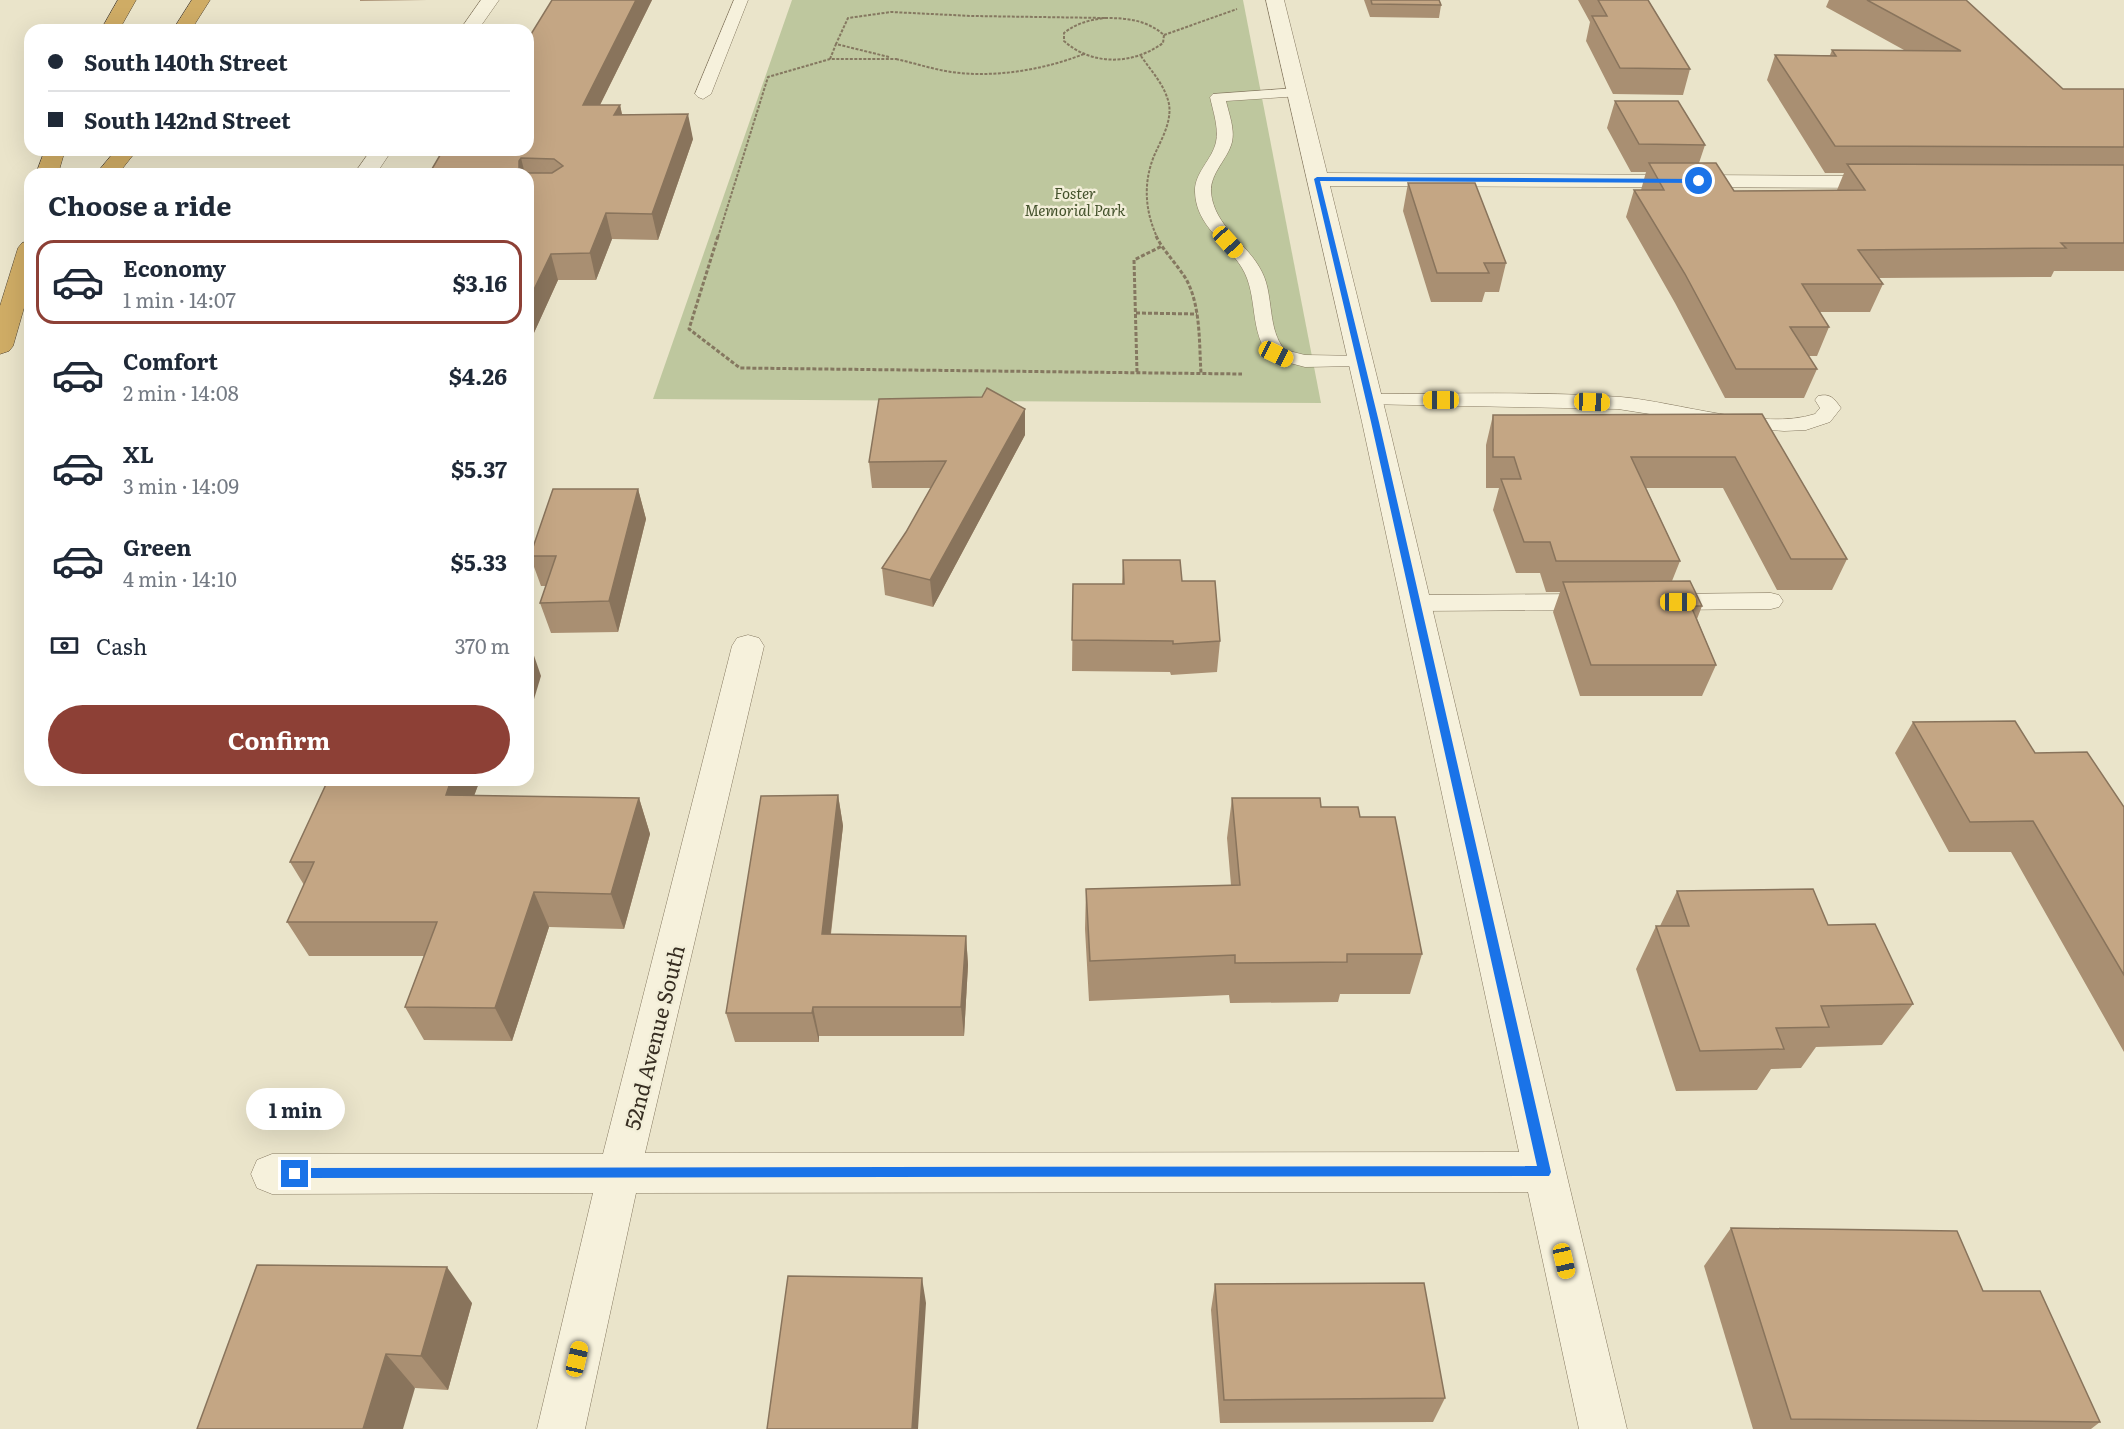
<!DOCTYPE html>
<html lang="en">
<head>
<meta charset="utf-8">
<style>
	body { margin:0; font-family:Literata,serif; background:#f2f2f3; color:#1f2937; height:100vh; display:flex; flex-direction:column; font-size:22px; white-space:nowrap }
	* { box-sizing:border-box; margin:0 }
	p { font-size:20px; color:#747a83 }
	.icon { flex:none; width:33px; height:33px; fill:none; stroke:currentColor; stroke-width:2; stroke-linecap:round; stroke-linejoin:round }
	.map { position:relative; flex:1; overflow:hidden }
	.drawer { position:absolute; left:24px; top:168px; width:510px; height:618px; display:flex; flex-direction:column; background:#fff; border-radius:18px; box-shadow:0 6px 24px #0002 }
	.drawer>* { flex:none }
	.banner { position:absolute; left:24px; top:24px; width:510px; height:132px; border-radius:18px; box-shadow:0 6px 24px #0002; display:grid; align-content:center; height:132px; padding:0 24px; background:#fff }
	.end { position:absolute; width:27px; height:27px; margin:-14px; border:8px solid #1a73e8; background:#fff; box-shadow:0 0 0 3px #fff }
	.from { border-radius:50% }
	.bubble { position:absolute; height:42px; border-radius:21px; background:#fff; box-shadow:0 6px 24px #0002; font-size:20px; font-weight:700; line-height:42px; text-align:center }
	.car { position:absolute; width:18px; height:36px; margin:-18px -9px; border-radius:8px; box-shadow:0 0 4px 2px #0007; background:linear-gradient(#f5c518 24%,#345 0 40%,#f5c518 0 76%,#345 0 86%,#f5c518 0) }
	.banner b { display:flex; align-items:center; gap:21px; height:57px; font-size:22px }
	.banner b+b { border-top:2px solid #e0e1e3 }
	.banner i { width:15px; height:15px; background:#1f2937 }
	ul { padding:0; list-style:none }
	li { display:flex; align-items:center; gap:18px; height:84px; margin:0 12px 9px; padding:0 12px; border:3px solid transparent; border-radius:18px }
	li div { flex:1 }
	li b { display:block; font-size:22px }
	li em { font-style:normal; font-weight:700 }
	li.on { border-color:#8d4036 }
	li>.icon { width:54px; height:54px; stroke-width:1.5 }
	h2 { padding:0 24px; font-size:27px; line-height:72px }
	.pay { display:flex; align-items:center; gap:15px; height:66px; padding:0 24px; font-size:22px }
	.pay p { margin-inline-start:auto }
	.cta { display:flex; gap:12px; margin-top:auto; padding:12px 24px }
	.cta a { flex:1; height:69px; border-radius:36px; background:#8d4036; color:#fff; font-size:24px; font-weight:700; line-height:69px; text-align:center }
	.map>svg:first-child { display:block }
	.green { fill:#bec79e }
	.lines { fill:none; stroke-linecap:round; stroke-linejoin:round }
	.lane-casing { stroke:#857860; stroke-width:1 }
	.street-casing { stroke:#857860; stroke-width:1 }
	.highway-casing { stroke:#534633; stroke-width:1 }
	.path-far1 { stroke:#857860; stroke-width:2; stroke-dasharray:3 1.5; stroke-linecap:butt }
	.path { stroke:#857860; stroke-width:3; stroke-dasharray:4 2; stroke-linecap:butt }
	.lane { fill:#f6f1dc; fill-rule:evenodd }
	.street { fill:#f6f1dc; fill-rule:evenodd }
	.highway { fill:#cfac65; fill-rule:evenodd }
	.wall { fill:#a98f72 }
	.shaded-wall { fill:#89745c }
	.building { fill:#c4a684; stroke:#89745c; stroke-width:1.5; fill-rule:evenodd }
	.route { fill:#1a73e8 }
	.labels { text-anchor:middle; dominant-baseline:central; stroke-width:5; stroke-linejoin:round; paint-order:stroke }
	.far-park-label { font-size:15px; font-style:italic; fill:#43512b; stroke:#f2eed8 }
	.near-street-label { font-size:21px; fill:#372e22; stroke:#f2eed8 }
</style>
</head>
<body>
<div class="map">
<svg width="2124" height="1429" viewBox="0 0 2124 1429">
	<rect width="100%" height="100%" fill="#eae4ca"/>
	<path class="green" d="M792 0H1243L1321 403 653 399Z"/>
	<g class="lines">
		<g class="lane-casing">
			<g id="lane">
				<path d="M734 0H748L711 94 703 99 698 97 695 94Z"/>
				<path d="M1296 88 1304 93 1301 96 1226 101C1229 114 1235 129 1232 142 1228 159 1210 173 1211 192 1214 227 1248 243 1262 272 1274 295 1267 330 1285 350L1305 355 1366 356 1369 360 1366 364 1359 366 1305 367 1271 358C1248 332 1259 296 1242 268 1226 242 1196 226 1195 192 1194 173 1212 160 1216 142 1219 128 1213 111 1210 97L1213 94Z"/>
				<path d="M1369 394C1452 394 1537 391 1621 397 1678 402 1762 431 1815 414L1820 408 1815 400 1818 396C1830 393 1834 398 1841 408L1830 422 1806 430 1784 431 1733 427 1618 409 1362 404 1359 400 1362 396Z"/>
				<path d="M1771 593 1779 595 1783 601 1779 607 1771 609 1664 610 1656 608 1652 602 1656 596 1664 594Z"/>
				<path d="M1592 594 1600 596 1604 602 1600 608 1592 610 1415 611 1407 609 1403 603 1407 597 1415 595Z"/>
			</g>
		</g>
		<g class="street-casing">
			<g id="street">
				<path d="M481 0H499L478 30H460Z"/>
				<path d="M1266 0H1284L1327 173 1885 176 1893 177 1896 182 1893 187 1885 188 1330 186 1388 422 1627 1429H1579L1528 1192 636 1193 585 1429H537L593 1193 272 1194 257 1188 251 1174 257 1160 272 1154H603L732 646 737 638 748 635 759 638 764 646 645 1153 1519 1152 1362 422Z"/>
				<path d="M371 150H392L376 174H354Z"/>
			</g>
		</g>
		<g class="highway-casing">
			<g id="highway">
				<path d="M118 0H136L119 30H101Z"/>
				<path d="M192 0H210L191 30H173Z"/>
				<path d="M45 150H65L58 174H36Z"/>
				<path d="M116 150H137L118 174H96Z"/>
				<path d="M30 241V287L13 346 9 351 0 354V306L18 248 22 243Z"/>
			</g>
		</g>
		<g class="path-far1">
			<path d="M1105 18C1127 18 1147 20 1164 35L1163 43C1133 65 1092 66 1064 41V33C1077 23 1089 20 1105 18Z"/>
			<path d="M1164 35 1237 9"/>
			<path d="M1141 56C1151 71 1165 85 1169 104 1172 122 1161 140 1154 156 1143 183 1145 211 1157 237"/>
			<path d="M889 57 836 44 848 18 891 12 972 16 1105 18"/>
			<path d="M830 59 836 44"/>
			<path d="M896 59C914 63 932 69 951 72 995 78 1043 70 1084 54"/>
			<path d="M718 237 768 77 830 59H897"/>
		</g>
		<g class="path">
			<path d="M718 236 689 329 740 368 1242 374"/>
			<path d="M1156 236C1164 252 1177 264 1186 279 1201 306 1199 343 1201 373"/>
			<path d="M1136 313 1197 314"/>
			<path d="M1137 372 1134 260 1162 246"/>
		</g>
		<use href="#lane" class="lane"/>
		<use href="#street" class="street"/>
		<use href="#highway" class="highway"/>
	</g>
	<g class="wall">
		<path d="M360 0H427L360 1Z"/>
		<path d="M552 0H652L600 105H620L622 114 693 139 658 240 612 239 596 280H558L528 346V174H429L528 150Z"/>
		<path d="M1364 0H1439L1441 5 1439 18 1370 17Z"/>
		<path d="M1578 0H1648L1690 69 1683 95 1613 94 1586 41 1590 22Z"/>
		<path d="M1829 0H1966L2063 89H2124V271H2054L2051 277 1878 278 1883 284 1870 312H1820L1829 327 1817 356H1808L1817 369 1804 398H1725L1675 303 1626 217 1634 190H1641L1646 172H1631L1607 128 1615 101 1705 145 1699 163 1734 191 1837 190 1844 173H1825L1767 80 1775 55H1830L1832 50H1904L1826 7Z"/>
		<path d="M1408 183 1506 263 1499 292H1485L1482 302H1431L1403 211Z"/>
		<path d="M1762 414 1847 559 1832 590H1777L1723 488H1646L1680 561 1672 581 1702 606 1697 619 1716 665 1702 696H1580L1553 612 1560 592H1546L1540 573H1516L1493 510 1499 488H1486V445L1493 415Z"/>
		<path d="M1025 435 933 607 885 595 882 568 906 532 931 488H872L869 462Z"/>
		<path d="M638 489 646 519 618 632 551 633 540 603 546 586H541L530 556Z"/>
		<path d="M1123 560 1182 581 1220 641 1217 672 1171 675 1170 672 1072 671 1073 584H1122Z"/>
		<path d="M1913 722 2035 753 2124 807V1052L2011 852H1949L1895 753Z"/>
		<path d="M328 780H480L474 796 639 798 650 834 624 929 549 927 512 1041 424 1040 405 1007 424 956H309L287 922 304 885 290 862Z"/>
		<path d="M838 795 843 826 831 934 966 936 968 965 964 1036H819V1042H735L726 1013Z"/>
		<path d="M1232 798 1321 807 1360 817 1422 954 1410 994H1340L1338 1002 1230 1003 1229 995 1089 1001 1085 929 1086 889 1231 885 1227 838Z"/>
		<path d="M1677 891 1828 925 1913 1004 1882 1045 1816 1047 1801 1068 1771 1069 1757 1090 1676 1091 1636 969 1656 926H1660Z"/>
		<path d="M1731 1228 1983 1291 2100 1422 2091 1429H1753L1704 1266Z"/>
		<path d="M257 1265 472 1303 448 1390 415 1388Z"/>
		<path d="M1215 1284 1445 1398 1433 1422 1220 1423 1211 1310Z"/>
	</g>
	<g class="shaded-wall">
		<path d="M636 0H652L588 129 583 105Z"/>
		<path d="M620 105 625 130 614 115Z"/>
		<path d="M688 114 693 139 658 240 652 214Z"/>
		<path d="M521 158 525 174H520L519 170V161Z"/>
		<path d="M606 213 612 239 596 280 590 253Z"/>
		<path d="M551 254 558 280 528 346V302Z"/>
		<path d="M1025 409V435L933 607 930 580Z"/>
		<path d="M638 489 646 519 618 632 609 601Z"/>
		<path d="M529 641 541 676 528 719V643Z"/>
		<path d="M451 780H480L461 830 446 795Z"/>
		<path d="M838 795 843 826 827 964 822 934Z"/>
		<path d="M639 798 650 834 624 929 611 894Z"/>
		<path d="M534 892 549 927 512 1041 495 1008Z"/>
		<path d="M966 936 968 965 964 1036 961 1007Z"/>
		<path d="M813 1007 819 1036V1042L812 1013Z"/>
		<path d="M447 1267 472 1303 448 1390 421 1356Z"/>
		<path d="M922 1278 926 1303 918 1429H912Z"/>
		<path d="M386 1354 415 1388 403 1429H363Z"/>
	</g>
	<g class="building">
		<path d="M552 0H636L583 105H620L614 115 688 114 652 214 606 213 590 253 551 254 528 302V174H429L443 150H528V39ZM521 158 554 159 563 166 552 173H521L519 170V161Z"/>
		<path d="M1371 0H1439L1441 5 1372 4Z"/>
		<path d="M1598 0H1648L1690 69 1620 68 1592 16H1607Z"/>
		<path d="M1867 0H1966L2063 89H2124V147L1835 146 1775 55 1836 56 1832 50 1961 51Z"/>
		<path d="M1615 101H1678L1705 145 1639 144Z"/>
		<path d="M1649 163H1716L1734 191 1865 190 1847 164 2124 165V243H2061L2066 248 1858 250 1883 284H1802L1829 327H1790L1817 369H1736L1685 274 1634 190H1664Z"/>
		<path d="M1408 183H1475L1506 263H1484L1489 273H1437Z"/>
		<path d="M987 388 1025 409 930 580 882 568 906 532 946 461 869 462 879 399 982 397Z"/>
		<path d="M1762 414 1847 559H1791L1735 457H1631L1680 561H1556L1550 542H1524L1501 479H1521L1514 457H1493V415Z"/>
		<path d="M553 489H638L609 601 540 603 556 556H530Z"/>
		<path d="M1123 560H1180L1182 581H1215L1220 641 1173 644V641L1072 640 1073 584H1124Z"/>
		<path d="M1690 581 1702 606H1691L1716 665H1591L1563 582Z"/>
		<path d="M2015 721 2035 753 2087 752 2124 807V975L2033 821 1970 822 1913 722Z"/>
		<path d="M328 780H451L446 795 639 798 611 894 534 892 495 1008 405 1007 437 922H287L314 862H290Z"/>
		<path d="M838 795 822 934 966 936 961 1007H813L812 1013H726L761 796Z"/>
		<path d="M1232 798H1320L1321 807H1358L1360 817H1395L1422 954H1347V962L1235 963V955L1090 961 1086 889 1240 885Z"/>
		<path d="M1813 889 1828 925 1875 924 1913 1004 1821 1006 1829 1027 1776 1028 1784 1049 1700 1051 1656 926H1689L1677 891Z"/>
		<path d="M1731 1228 1957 1231 1983 1291H2040L2100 1422 1791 1419Z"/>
		<path d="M257 1265 447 1267 421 1356 386 1354 363 1429H197Z"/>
		<path d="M788 1276 922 1278 912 1429H767Z"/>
		<path d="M1424 1283 1445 1398 1224 1400 1215 1284Z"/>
	</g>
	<path class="route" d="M1317 177 1699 179 1702 181 1699 183 1320 181 1379 422 1551 1172 1549 1176 291 1178 289 1174 295 1168 1537 1166 1371 422 1314 179Z"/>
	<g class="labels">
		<g class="far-park-label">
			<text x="1075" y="192">Foster<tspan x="1075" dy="17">Memorial Park</tspan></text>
		</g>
		<g class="near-street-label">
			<text transform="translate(653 1037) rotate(-76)">52nd Avenue South</text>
		</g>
	</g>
</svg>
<i class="end from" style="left:1699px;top:181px"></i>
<i class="end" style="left:295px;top:1174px"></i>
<div class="bubble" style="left:246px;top:1088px;width:99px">1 min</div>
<i class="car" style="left:1228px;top:242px;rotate:138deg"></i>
<i class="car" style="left:1276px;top:354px;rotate:116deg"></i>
<i class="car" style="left:1441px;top:400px;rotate:270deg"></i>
<i class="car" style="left:1592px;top:402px;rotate:92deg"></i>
<i class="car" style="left:1678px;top:602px;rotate:90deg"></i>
<i class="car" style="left:1564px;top:1261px;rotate:167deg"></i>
<i class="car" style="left:577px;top:1359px;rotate:13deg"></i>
<div class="banner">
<b><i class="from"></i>South 140th Street</b>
<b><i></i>South 142nd Street</b>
</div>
<section class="drawer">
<h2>Choose a ride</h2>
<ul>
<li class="on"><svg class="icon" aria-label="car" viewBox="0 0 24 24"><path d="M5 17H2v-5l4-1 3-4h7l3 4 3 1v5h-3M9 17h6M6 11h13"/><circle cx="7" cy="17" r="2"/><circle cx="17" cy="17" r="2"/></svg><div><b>Economy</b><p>1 min · 14:07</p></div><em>$3.16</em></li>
<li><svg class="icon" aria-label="car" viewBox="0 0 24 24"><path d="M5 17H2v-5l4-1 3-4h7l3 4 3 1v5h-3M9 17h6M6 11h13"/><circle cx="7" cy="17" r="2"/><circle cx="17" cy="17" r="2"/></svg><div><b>Comfort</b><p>2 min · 14:08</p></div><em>$4.26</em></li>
<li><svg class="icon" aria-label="car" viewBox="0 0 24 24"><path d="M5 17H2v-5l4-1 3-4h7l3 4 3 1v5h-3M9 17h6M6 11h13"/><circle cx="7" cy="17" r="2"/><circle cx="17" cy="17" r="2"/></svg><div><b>XL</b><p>3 min · 14:09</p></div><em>$5.37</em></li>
<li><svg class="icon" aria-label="car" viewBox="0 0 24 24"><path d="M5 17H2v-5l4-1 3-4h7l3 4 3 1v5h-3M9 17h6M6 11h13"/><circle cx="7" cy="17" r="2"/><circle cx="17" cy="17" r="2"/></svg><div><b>Green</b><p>4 min · 14:10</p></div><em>$5.33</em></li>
</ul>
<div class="pay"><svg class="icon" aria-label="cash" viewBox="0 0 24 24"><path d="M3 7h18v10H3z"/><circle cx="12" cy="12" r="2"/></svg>Cash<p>370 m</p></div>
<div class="cta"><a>Confirm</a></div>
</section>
</div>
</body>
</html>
